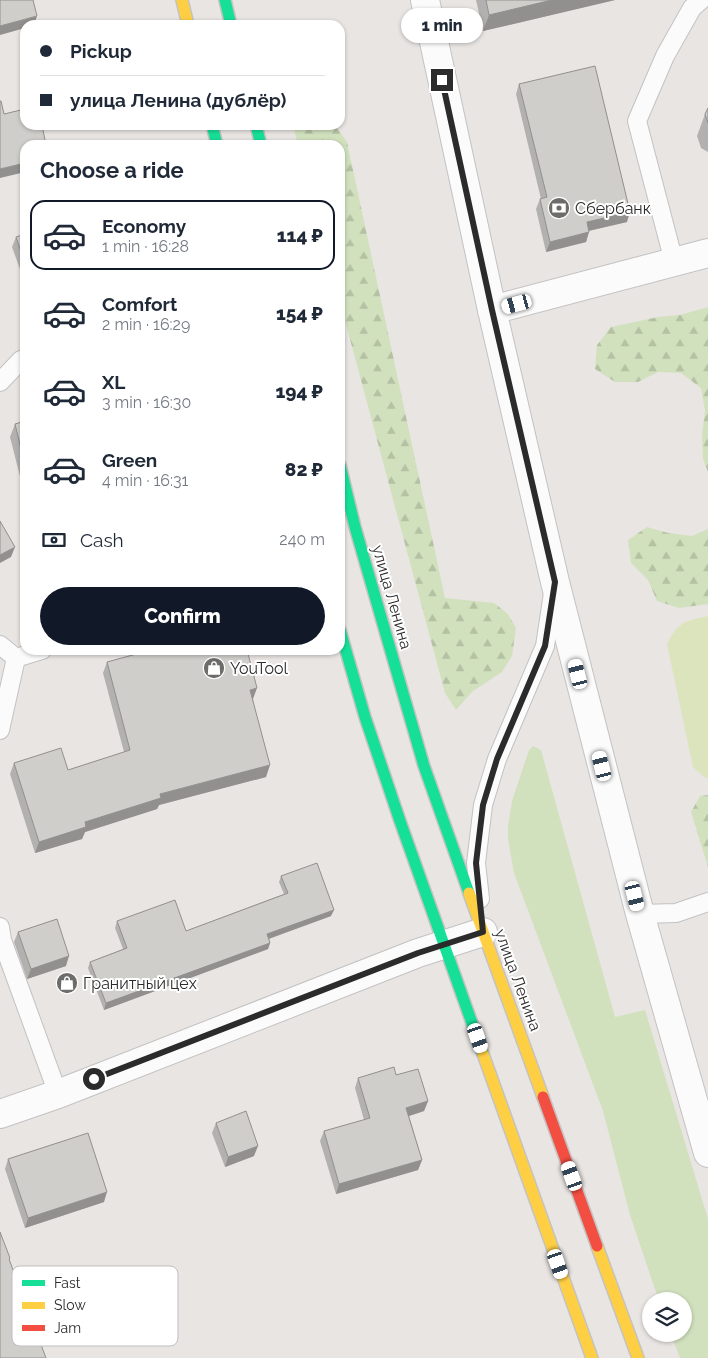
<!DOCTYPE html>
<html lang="en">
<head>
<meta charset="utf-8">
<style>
	body { margin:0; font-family:Raleway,sans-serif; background:#f2f2f3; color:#1f2937; height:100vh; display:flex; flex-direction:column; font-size:19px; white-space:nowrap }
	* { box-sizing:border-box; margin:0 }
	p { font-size:16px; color:#747a83 }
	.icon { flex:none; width:28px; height:28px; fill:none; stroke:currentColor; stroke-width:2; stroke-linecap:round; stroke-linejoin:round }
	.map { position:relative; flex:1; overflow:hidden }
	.panel { position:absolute; left:20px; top:140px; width:325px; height:515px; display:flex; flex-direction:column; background:#fff; border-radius:15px; box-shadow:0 1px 4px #0004 }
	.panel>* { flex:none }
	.banner { position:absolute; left:20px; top:20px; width:325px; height:110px; border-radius:15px; box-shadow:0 1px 4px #0004; display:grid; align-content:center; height:110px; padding:0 20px; background:#fff }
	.fabs { position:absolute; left:642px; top:1292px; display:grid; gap:10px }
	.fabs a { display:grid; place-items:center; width:50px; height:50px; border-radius:50%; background:#fff; box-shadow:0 1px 4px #0004; font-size:25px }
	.end { position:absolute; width:22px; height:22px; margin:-11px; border:6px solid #2b2b2b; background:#fff; box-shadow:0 0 0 2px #fff }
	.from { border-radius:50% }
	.bubble { position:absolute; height:35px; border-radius:18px; background:#fff; box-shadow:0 1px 4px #0004; font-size:16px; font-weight:800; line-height:35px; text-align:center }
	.car { position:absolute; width:15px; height:30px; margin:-15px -8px; border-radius:6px; box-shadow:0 0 4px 1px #0007; background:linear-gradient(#fff 24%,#345 0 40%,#fff 0 76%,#345 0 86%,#fff 0) }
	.banner b { display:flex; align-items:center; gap:18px; height:48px; font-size:19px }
	.banner b+b { border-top:1px solid #e0e1e3 }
	.banner i { width:12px; height:12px; background:#1f2937 }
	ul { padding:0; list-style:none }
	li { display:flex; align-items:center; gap:15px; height:70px; margin:0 10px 8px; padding:0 10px; border:2px solid transparent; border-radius:15px }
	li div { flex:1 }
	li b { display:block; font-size:19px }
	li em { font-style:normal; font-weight:800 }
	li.on { border-color:#111827 }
	li>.icon { width:45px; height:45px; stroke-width:1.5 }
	h2 { padding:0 20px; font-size:22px; line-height:60px }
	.pay { display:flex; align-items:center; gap:12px; height:55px; padding:0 20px; font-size:19px }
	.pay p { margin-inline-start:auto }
	.button { display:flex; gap:10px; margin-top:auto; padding:10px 20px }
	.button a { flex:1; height:58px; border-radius:30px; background:#111827; color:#fff; font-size:20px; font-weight:800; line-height:58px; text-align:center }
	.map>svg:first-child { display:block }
	.grass { fill:#d1e1be }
	.forest { fill:url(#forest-firs) }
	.pitch { fill:#dbe4bc }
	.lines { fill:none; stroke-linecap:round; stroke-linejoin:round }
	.lane-casing { stroke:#c3c2c2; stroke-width:20 }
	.street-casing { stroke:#c3c2c2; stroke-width:30 }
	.fast-casing { stroke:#c5c3c2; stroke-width:14 }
	.slow-casing { stroke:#c5c3c2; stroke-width:14 }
	.jam-casing { stroke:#c5c3c2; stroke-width:14 }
	.lane { stroke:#fcfbfb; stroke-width:18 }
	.street { stroke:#fcfbfb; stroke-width:28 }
	.fast { stroke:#16e098; stroke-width:11 }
	.slow { stroke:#ffcf43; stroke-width:11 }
	.jam { stroke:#f24e42; stroke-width:11 }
	.wall { fill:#b3b1af }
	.shaded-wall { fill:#92908e }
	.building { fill:#d0cecb; stroke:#92908e }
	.route { stroke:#2b2b2b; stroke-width:6 }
	.labels { text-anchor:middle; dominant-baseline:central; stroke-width:4; stroke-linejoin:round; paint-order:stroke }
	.poi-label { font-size:16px; fill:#2b2b2b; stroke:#fff; text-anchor:start }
	.street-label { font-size:16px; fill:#2b2b2b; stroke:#fff }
	.key { fill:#fff; stroke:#bfbfbf; stroke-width:1 }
	.key-label { font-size:14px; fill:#2b2b2b }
</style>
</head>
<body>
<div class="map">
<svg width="708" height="1358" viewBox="0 0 708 1358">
	<defs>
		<pattern id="forest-firs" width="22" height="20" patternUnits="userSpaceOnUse" patternTransform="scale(1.25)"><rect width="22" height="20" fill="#d1e1be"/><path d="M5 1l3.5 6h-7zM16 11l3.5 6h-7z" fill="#b4c1a3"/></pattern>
	</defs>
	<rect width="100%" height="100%" fill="#e9e5e2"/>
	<path class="grass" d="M533 746 541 750 615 1017 645 1010 708 1219V1358H680L671 1334H684V1301H659L630 1215 603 1111 514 873 508 839V827L512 801 529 750Z"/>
	<g class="forest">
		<path d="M293 125H329L337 128 347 142 445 598 494 603 508 614 516 628 512 656 502 672 473 691 456 710 445 693 340 302V145H298Z"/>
		<path d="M708 307V472L703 459 702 435 705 411 701 388 681 373 658 372 638 382H615L595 369 597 345 611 327 658 317 680 315Z"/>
		<path d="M647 527 668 533 692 536 708 529V604L679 608 657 601 648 580 631 563 628 540Z"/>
		<path d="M708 795V867L691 812 700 796Z"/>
	</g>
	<path class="pitch" d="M708 616V778L704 777 693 767 667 644C678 622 685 621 708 616Z"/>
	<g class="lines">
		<g class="lane-casing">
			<g id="lane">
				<path d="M674 262 637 121 665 56 692 8 701 0"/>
				<path d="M0 382 21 360 25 359"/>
				<path d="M0 645 16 658 42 650"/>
				<path d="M0 730 16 658"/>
				<path d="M480 899 476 863 483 805 497 759 545 646 553 593"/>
				<path d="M640 914 676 913 708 902"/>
				<path d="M0 927 2 940 58 1094"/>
			</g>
		</g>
		<g class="street-casing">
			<g id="street">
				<path d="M425 0 492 310 555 582 640 914 708 1153"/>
				<path d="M492 310 708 253"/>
				<path d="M0 1114 58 1094 418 953 483 932"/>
			</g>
		</g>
		<g class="fast-casing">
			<g id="fast">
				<path d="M225 0 231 25"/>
				<path d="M212 125 217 145"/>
				<path d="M256 125 261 145"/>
				<path d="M340 465 355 527 424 766 469 893"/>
				<path d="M340 630 365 717 400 821 483 1054"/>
			</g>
		</g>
		<g class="slow-casing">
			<g id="slow">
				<path d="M182 0 188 25"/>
				<path d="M469 893 543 1097"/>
				<path d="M483 1054 592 1358"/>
				<path d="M597 1246 638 1358"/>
			</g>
		</g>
		<g class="jam-casing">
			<path id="jam" d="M543 1097 597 1246"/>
		</g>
		<use href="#lane" class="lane"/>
		<use href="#street" class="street"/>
		<use href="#fast" class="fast"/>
		<use href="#slow" class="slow"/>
		<use href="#jam" class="jam"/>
	</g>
	<g class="wall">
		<path d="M476 0H615L483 31Z"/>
		<path d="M519 84 627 222 589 231 586 242 546 252 536 209 540 199H541L516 94Z"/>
		<path d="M708 108V152L701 148 697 136 705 114Z"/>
		<path d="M25 234V283L12 247 16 237Z"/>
		<path d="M25 421V496L10 437 15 424Z"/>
		<path d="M107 662 253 699 266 777 159 805 157 809 85 832 82 839 35 853 10 774 14 763 68 770 124 752 103 673Z"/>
		<path d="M281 876 331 916 269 939 270 943 268 949 104 1010 88 968 90 962 123 949 115 928 117 921 186 931 284 894 279 882Z"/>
		<path d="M18 932 66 966 27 979 14 942Z"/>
		<path d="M396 1075 428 1101 424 1111 409 1116 422 1160 418 1170 336 1194 320 1141 324 1131 364 1120 355 1088 358 1078Z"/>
		<path d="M216 1123 254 1156 225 1167 212 1133Z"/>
		<path d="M8 1159 104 1202 25 1228 5 1169Z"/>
	</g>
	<g class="shaded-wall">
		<path d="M552 0H615L483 31 489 15Z"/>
		<path d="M37 16 34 25H25V28L0 35V26Z"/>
		<path d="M25 163V172L0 178V169Z"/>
		<path d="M630 212 627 222 583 232 587 222Z"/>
		<path d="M589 232 586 242 546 252 550 242Z"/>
		<path d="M15 547 11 557 0 563V555Z"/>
		<path d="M257 688 253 699 246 701 250 690Z"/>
		<path d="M270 765 266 777 159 805 157 809 85 832 82 839 35 853 39 842 85 822 160 794Z"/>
		<path d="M334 910 331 916 265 940 267 934Z"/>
		<path d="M270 943 268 949 104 1010 106 1003Z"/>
		<path d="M69 956 66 966 27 979 31 969Z"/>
		<path d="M428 1101 424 1111 403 1118 406 1108Z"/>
		<path d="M258 1146 254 1156 225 1167 228 1157Z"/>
		<path d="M422 1160 418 1170 336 1194 339 1184Z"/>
		<path d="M107 1192 104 1202 25 1228 28 1218Z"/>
	</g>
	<g class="building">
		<path d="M0 0H33L37 16 0 26Z"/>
		<path d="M486 0H552L489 15Z"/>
		<path d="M595 66 630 212 587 222 589 232 550 242 540 199 547 197 519 84Z"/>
		<path d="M0 101H1L4 114 25 109V125H42L46 145H25V163L0 169Z"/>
		<path d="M708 108V123L705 114Z"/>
		<path d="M25 234V263L16 237Z"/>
		<path d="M25 421V465L15 424Z"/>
		<path d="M0 521 15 547 0 555Z"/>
		<path d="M151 650H247L257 688 250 690 270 765 160 794 161 798 85 822 86 827 39 842 14 763 61 748 68 770 130 750 107 662Z"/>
		<path d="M317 863 334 910 267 934 270 943 106 1003 90 962 127 948 117 921 175 900 186 931 288 893 281 876Z"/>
		<path d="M57 919 69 956 31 969 18 932Z"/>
		<path d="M394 1067 396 1075 418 1069 428 1101 406 1108 422 1160 339 1184 324 1131 370 1118 358 1078Z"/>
		<path d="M246 1111 258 1146 228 1157 216 1123Z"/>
		<path d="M88 1133 107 1192 28 1218 8 1159Z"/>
		<path d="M0 1232 10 1258 9 1259 46 1358H0Z"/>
	</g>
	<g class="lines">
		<path class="route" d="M94 1079 418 953 483 932 476 863 483 805 497 759 545 646 555 582 492 310 442 80"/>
	</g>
	<defs>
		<g id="bank-disc" transform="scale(1.125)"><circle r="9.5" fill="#6e6c6b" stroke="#fff"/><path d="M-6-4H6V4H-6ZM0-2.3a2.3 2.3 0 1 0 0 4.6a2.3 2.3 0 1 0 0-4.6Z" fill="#fff"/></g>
		<g id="shop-disc" transform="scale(1.125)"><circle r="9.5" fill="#6e6c6b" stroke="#fff"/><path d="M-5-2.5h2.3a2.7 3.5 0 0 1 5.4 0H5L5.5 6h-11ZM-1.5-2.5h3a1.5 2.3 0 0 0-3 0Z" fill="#fff"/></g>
	</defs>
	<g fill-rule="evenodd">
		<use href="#bank-disc" x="559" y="208"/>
		<use href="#shop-disc" x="214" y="668"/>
		<use href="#shop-disc" x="67" y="983"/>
	</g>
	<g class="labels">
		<g class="poi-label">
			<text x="575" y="208">Сбербанк</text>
			<text x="230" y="668">YouTool</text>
			<text x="83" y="983">Гранитный цех</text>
		</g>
		<g class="street-label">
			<text transform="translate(392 597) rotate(74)">улица Ленина</text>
			<text transform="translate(518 980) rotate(70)">улица Ленина</text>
		</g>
	</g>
	<rect x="12" y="1266" width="166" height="80" rx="8" class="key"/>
	<rect x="22" y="1280" width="23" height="6" fill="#16e098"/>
	<rect x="22" y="1302" width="23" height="7" fill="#ffcf43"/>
	<rect x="22" y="1325" width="23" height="6" fill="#f24e42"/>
	<g class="key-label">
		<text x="54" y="1288">Fast</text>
		<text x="54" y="1310">Slow</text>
		<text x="54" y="1333">Jam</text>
	</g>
</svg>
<div class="fabs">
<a><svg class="icon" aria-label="layers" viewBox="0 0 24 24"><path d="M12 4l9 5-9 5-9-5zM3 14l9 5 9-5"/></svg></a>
</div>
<i class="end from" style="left:94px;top:1079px"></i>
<i class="end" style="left:442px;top:80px"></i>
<div class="bubble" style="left:401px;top:8px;width:82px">1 min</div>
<i class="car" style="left:517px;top:304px;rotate:255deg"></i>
<i class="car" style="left:578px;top:674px;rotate:346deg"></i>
<i class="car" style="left:602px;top:766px;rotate:346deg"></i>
<i class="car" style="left:635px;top:896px;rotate:166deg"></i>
<i class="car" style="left:478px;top:1038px;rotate:161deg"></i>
<i class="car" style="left:572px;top:1176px;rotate:340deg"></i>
<i class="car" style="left:558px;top:1264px;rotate:161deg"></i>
<div class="banner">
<b><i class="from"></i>Pickup</b>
<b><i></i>улица Ленина (дублёр)</b>
</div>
<section class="panel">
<h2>Choose a ride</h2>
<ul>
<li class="on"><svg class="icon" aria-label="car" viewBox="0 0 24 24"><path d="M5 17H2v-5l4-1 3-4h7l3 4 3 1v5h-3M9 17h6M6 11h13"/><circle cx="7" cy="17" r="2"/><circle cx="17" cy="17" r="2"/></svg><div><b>Economy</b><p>1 min · 16:28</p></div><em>114 ₽</em></li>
<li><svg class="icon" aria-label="car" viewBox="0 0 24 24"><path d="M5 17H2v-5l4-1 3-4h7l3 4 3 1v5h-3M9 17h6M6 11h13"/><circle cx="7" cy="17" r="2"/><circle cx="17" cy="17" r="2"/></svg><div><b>Comfort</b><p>2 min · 16:29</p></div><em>154 ₽</em></li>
<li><svg class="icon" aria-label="car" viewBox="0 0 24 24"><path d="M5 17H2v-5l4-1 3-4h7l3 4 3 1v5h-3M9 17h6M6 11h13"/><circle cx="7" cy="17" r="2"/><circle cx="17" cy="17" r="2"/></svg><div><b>XL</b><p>3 min · 16:30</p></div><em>194 ₽</em></li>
<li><svg class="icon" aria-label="car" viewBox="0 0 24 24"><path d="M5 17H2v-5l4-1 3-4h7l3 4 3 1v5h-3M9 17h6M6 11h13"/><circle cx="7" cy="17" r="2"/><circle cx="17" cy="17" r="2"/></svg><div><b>Green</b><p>4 min · 16:31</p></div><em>82 ₽</em></li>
</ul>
<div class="pay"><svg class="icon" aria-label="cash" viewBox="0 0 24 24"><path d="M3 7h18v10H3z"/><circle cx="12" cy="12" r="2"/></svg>Cash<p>240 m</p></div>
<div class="button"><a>Confirm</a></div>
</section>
</div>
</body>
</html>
